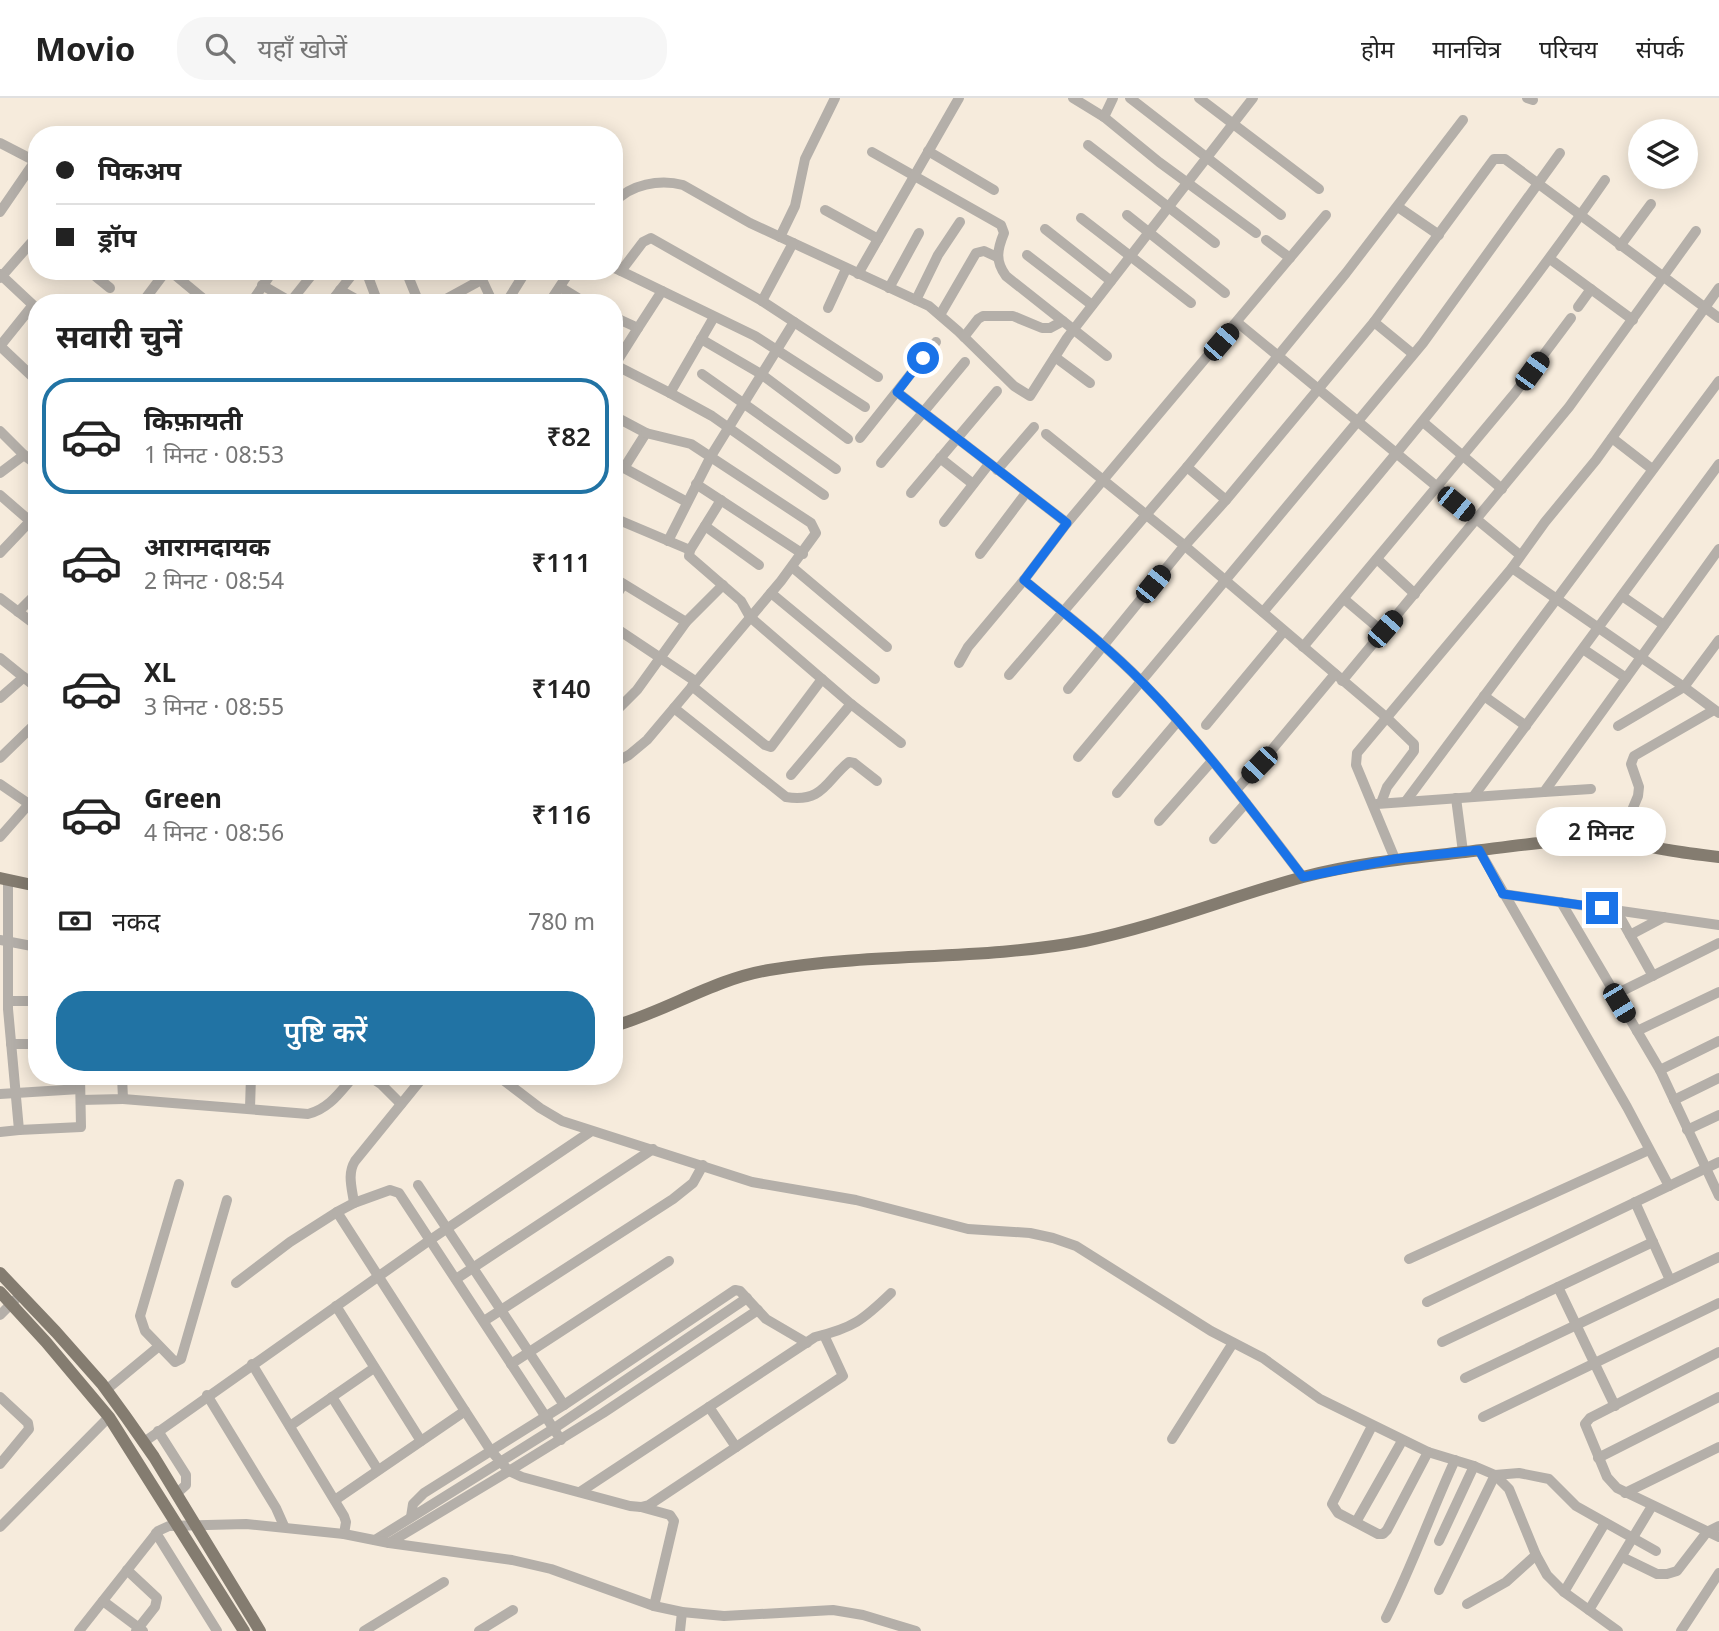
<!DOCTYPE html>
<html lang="hi">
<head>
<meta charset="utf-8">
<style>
	body { margin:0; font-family:"Noto Sans","Noto Sans Devanagari",sans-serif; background:#f6f6f6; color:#222; height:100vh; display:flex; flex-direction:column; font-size:26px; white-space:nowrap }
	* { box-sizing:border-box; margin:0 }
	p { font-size:23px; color:#767676 }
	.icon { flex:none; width:38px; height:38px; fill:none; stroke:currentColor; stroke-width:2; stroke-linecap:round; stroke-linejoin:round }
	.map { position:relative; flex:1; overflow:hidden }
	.side { position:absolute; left:28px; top:196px; width:595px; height:791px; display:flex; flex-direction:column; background:#fff; border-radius:28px; box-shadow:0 4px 18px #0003 }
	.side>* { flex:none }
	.top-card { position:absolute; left:28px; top:28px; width:595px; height:154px; border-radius:28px; box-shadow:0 4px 18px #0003; display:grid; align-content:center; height:154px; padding:0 28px; background:#fff }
	.buttons { position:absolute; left:1628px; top:21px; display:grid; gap:14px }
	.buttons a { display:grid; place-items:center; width:70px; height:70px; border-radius:50%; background:#fff; box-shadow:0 4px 18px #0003; font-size:35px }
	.end { position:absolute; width:32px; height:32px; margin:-16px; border:9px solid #1a73e8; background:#fff; box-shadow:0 0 0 4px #fff }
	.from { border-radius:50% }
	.bubble { position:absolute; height:49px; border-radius:24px; background:#fff; box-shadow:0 4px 18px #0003; font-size:23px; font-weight:600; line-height:49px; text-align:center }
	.car { position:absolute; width:21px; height:42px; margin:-21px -10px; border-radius:9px; box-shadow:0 0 5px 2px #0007; background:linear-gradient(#222 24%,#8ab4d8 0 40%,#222 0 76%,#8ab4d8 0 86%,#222 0) }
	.top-card b { display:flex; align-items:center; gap:24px; height:66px; font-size:26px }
	.top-card b+b { border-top:2px solid #e0e0e0 }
	.top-card i { width:18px; height:18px; background:#222 }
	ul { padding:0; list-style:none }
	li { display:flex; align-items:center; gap:21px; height:116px; margin:0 14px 10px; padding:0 14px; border:4px solid transparent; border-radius:28px }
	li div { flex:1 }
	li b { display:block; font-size:26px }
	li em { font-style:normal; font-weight:600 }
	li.selected { border-color:#2173a4 }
	li>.icon { width:63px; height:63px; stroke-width:1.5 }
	h2 { padding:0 28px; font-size:32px; line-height:84px }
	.pay { display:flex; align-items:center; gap:18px; height:77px; padding:0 28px; font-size:26px }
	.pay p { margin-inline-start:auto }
	.cta { display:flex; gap:14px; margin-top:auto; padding:14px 28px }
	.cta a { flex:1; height:80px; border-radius:28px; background:#2173a4; color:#fff; font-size:28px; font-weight:600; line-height:80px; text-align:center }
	header { display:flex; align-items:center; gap:42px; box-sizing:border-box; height:98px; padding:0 35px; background:#fff; border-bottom:2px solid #e0e0e0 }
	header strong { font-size:33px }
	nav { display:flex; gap:38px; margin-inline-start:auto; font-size:24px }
	.search { width:490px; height:63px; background:#f6f6f6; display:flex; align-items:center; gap:18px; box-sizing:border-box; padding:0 24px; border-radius:28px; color:#767676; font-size:26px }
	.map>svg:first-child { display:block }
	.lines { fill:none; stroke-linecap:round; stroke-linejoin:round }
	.minor { stroke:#b4afa9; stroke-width:10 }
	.major { stroke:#847c70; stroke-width:12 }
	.route { stroke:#1a73e8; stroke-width:9 }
</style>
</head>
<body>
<header>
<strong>Movio</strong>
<div class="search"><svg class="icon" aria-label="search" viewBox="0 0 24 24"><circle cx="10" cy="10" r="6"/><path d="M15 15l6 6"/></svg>यहाँ खोजें</div>
<nav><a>होम</a><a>मानचित्र</a><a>परिचय</a><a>संपर्क</a></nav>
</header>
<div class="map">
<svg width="1719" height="1533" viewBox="0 0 1719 1533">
	<rect width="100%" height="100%" fill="#f6ebdc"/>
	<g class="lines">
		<g class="minor">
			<path d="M1073 0 1104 19 1159 64 1256 135"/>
			<path d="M1130 0 1281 117"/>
			<path d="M1199 0 1319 91"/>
			<path d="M1527 0 1533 2"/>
			<path d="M1104 19 1113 0"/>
			<path d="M0 45 35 63"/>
			<path d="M1088 47 1215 145"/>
			<path d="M928 53 994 92"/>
			<path d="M872 54 1001 127 1004 135C997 152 995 163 1006 178L1107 258"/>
			<path d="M614 105C630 86 660 81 683 87L750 125 929 208 958 233 1014 288 1030 298 1067 240 1253 0"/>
			<path d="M1398 109 1439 137"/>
			<path d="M825 112 878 141"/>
			<path d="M0 114 35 63 37 65"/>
			<path d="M1127 117 1225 195"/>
			<path d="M1081 120 1191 205"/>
			<path d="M1045 131 1111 183"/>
			<path d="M780 139 795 108 805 61 835 0"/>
			<path d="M1266 142 1290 160"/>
			<path d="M1620 148 1651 106"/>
			<path d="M1027 157 1092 207"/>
			<path d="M1550 161 1633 222"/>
			<path d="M614 170 621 173 643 144 651 140 762 203 878 279"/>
			<path d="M89 173 110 190"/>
			<path d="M170 173 205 202 203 205"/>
			<path d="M366 173 378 205"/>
			<path d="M406 173 419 205"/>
			<path d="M478 173 493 205"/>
			<path d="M621 173 755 238 865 309"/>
			<path d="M0 176 2 178 37 138"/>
			<path d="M858 176 959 0"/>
			<path d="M0 180 2 178 33 207 0 248"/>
			<path d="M262 187 293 205"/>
			<path d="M560 189 586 205"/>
			<path d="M889 190 919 135"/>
			<path d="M340 192 363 205"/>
			<path d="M916 202 938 157 960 124"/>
			<path d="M291 203 315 173"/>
			<path d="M762 203 793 145"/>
			<path d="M142 205 166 173"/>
			<path d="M251 205 273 173"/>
			<path d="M330 205 355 173"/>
			<path d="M439 205 481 182"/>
			<path d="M506 205 526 173"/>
			<path d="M549 205 570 173"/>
			<path d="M1578 209 1591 191"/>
			<path d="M828 210 846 171"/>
			<path d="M940 217 976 155 984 153 997 159"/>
			<path d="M614 219 638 230 662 193"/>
			<path d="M1374 224 1413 256"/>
			<path d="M1238 225 1520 457"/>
			<path d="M964 239 978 221 983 218H1013L1042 230H1050L1063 223"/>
			<path d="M701 241 761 276 848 341"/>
			<path d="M0 248 37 283"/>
			<path d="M1055 259 1090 285"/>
			<path d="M615 267 670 295 714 219"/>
			<path d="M614 268 638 230"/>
			<path d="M702 276 836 371"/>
			<path d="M897 294 1067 425"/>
			<path d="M670 295 712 318 824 397"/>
			<path d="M614 318 646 335 624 370 614 365"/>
			<path d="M1423 324 1502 391"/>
			<path d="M0 333 24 357 0 375"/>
			<path d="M1046 336 1185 448 1386 619 1414 646V653L1387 689 1381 705"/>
			<path d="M860 340 936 244"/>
			<path d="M1612 340 1652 371"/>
			<path d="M24 357 37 367"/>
			<path d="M940 360 973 386"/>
			<path d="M881 365 965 264"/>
			<path d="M1187 369 1226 402"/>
			<path d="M624 370 687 404"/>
			<path d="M997 372 1034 329"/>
			<path d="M696 386 803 456"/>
			<path d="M911 395 997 293"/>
			<path d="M0 397 30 423"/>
			<path d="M721 402 690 452 689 458 741 503 750 519 851 606 901 645"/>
			<path d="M614 420 690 452"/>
			<path d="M944 424 989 366"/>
			<path d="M705 428 759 467"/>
			<path d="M668 443 711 358 794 224"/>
			<path d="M0 455 37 416"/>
			<path d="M980 456 1026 395"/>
			<path d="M1377 461 1415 496"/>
			<path d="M792 469 887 549"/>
			<path d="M1512 470 1684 589 1719 615"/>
			<path d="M614 480 686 524"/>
			<path d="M1024 482C1064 515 1106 547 1142 584 1201 644 1252 712 1303 779"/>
			<path d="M771 495 875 581"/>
			<path d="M1622 498 1664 527"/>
			<path d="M0 500 37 528"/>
			<path d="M1344 501 1383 534"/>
			<path d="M614 502 623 486"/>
			<path d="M18 514 37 495"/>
			<path d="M1263 514C1382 374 1500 234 1605 82"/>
			<path d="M614 529 695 583"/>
			<path d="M1303 549 1515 295 1571 220"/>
			<path d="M1583 551 1626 580"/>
			<path d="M0 560 37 590"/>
			<path d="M959 565 968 549 1024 482 1067 425 1326 117"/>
			<path d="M1009 577 1187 369 1346 175 1463 22"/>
			<path d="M1342 583 1569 309 1696 133"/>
			<path d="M692 588 765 647 771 649 822 581"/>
			<path d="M1068 591 1181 452 1226 402 1374 224 1494 61H1505L1719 220"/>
			<path d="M1484 598 1526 628"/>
			<path d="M0 600 24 579"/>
			<path d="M674 610 786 699C824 705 826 682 849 664L854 665 877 683"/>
			<path d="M617 612 637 592 686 524 723 487"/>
			<path d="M1206 627 1284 533"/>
			<path d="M1618 628 1684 589 1719 542"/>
			<path d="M1078 659 1423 245 1560 55"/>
			<path d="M0 660 37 624"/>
			<path d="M614 665 629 657 647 642 781 483 816 435 811 425 691 346 646 335"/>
			<path d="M791 677 851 606"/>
			<path d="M0 686 29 706"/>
			<path d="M1236 692 1259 667 1335 576"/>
			<path d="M1544 694 1591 691"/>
			<path d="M1117 695 1178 623"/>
			<path d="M1473 699 1719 366"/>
			<path d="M1456 700 1463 754"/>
			<path d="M1406 703 1719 283"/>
			<path d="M1377 706 1544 694 1719 451"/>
			<path d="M1159 723 1212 663"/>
			<path d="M0 739 37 697"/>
			<path d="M1214 741 1246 705"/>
			<path d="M1619 743 1638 698 1639 689 1631 666 1634 658 1714 612"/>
			<path d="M1479 752 1627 1009 1669 1088"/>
			<path d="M1395 761 1356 667 1357 655 1512 470 1545 424 1596 362 1719 190"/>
			<path d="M1503 796 1719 827"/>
			<path d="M1561 804 1660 972 1719 1098"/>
			<path d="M1616 812 1653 878"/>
			<path d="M1630 837 1664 819"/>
			<path d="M0 842 37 849"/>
			<path d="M1614 897 1719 845"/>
			<path d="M8 903H37"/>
			<path d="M1637 933 1719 894"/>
			<path d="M11 946H37"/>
			<path d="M1660 972 1719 943"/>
			<path d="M369 978 381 986 401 1006"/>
			<path d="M498 978 540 1010 562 1023 752 1084 856 1102 968 1131 1030 1135 1053 1140 1076 1148 1211 1233 1263 1260 1320 1301 1428 1354 1474 1368 1495 1377 1509 1391 1536 1457 1547 1477 1564 1494 1618 1533"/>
			<path d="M0 996 80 991"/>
			<path d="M123 1001 308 1016C329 1011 340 994 354 978"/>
			<path d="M81 1002 123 1001 122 978"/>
			<path d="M1674 1002 1719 980"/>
			<path d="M250 1010 251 978"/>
			<path d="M19 1032 81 1029 80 978"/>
			<path d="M1687 1032 1719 1017"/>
			<path d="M0 1034 19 1032 8 911V782"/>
			<path d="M179 1086 140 1218 145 1233 175 1264 181 1261 227 1102"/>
			<path d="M418 1087 564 1307"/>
			<path d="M1635 1104 1670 1182"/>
			<path d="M354 1105 390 1092 399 1095 561 1342"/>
			<path d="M1409 1161 1649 1052"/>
			<path d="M456 1181 653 1051"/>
			<path d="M236 1185 290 1144 337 1114"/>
			<path d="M1558 1189 1615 1308"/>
			<path d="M1427 1204 1719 1064"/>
			<path d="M336 1208 421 1343"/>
			<path d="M0 1217 15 1202"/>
			<path d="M484 1223 673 1101 693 1085 703 1067"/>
			<path d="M1442 1244 1653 1144"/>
			<path d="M1719 1254 1590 1320 1585 1326 1607 1379 1617 1390 1719 1439"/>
			<path d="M252 1266 344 1418 346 1424 344 1436"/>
			<path d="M511 1266 669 1163"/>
			<path d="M1465 1280 1719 1159"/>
			<path d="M106 1292 158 1249"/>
			<path d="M207 1297 276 1410 284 1428"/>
			<path d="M0 1299 28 1325 29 1331 0 1366"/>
			<path d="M332 1299 378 1372"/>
			<path d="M709 1309 736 1349"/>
			<path d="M1483 1319 1719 1205"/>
			<path d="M290 1328 374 1270"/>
			<path d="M1372 1328 1332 1406 1338 1415 1378 1436H1383L1387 1432 1428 1354"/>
			<path d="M158 1333 186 1377V1387L176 1396"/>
			<path d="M1172 1341 1233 1245"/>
			<path d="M144 1344 430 1142 590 1034"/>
			<path d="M1598 1360 1719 1299"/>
			<path d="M509 1373 522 1379 630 1408 641 1409 649 1407 843 1278 824 1237"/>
			<path d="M509 1373 603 1315 758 1212"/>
			<path d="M580 1394 815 1239C853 1230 863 1222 891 1195"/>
			<path d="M1625 1395 1719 1349"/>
			<path d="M335 1402 465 1313"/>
			<path d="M641 1409 670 1417 674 1423 654 1508"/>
			<path d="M411 1419 413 1406 424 1395 564 1307 735 1192 740 1193 766 1221 807 1245"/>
			<path d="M1356 1424 1402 1343"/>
			<path d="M0 1429 109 1319"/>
			<path d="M156 1435 217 1533"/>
			<path d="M375 1442 553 1331 747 1200"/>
			<path d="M1439 1443 1474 1368"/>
			<path d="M389 1445 509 1373 491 1353 465 1313 337 1114 354 1105C352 1090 347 1076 355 1063L424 978"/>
			<path d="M1622 1459 1657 1476H1667L1677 1473 1707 1434 1719 1428"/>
			<path d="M127 1472 157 1500 155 1509 136 1533"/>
			<path d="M1439 1492 1495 1377 1519 1375 1549 1381 1576 1408 1656 1453"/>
			<path d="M1564 1494 1605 1425"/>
			<path d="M103 1503 143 1533"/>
			<path d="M1467 1506 1506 1484 1536 1457"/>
			<path d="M1589 1512 1652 1408"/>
			<path d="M1386 1520C1412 1469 1431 1414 1455 1362"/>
			<path d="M79 1533 158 1433 169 1428 246 1426 344 1436 389 1445 512 1462 551 1471 654 1508 682 1514 724 1518 833 1512 863 1517 916 1533"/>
			<path d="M364 1533 444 1484"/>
			<path d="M479 1533 513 1512"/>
			<path d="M680 1533 682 1514"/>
			<path d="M1681 1533 1719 1475"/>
		</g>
		<g class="major">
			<path d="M0 780 37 788"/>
			<path d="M614 928C667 913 714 881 769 872 873 854 980 863 1085 843 1159 828 1230 799 1303 779 1356 765 1411 760 1465 754 1516 748 1567 739 1618 743 1635 745 1652 750 1668 752 1685 755 1702 757 1719 759"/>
			<path d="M0 1175 56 1234 102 1286 126 1319 154 1359 260 1533"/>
			<path d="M0 1194 46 1244 109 1319 244 1533"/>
		</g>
	</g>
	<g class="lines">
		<path class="route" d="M923 260 897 294 1067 425 1024 482C1064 515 1106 547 1142 584 1201 644 1252 712 1303 779L1395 761 1479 752 1503 796 1602 810"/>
	</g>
</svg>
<div class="buttons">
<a><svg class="icon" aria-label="layers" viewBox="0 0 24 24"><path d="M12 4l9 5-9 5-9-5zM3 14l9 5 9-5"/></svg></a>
</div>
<i class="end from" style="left:923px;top:260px"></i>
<i class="end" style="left:1602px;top:810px"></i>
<div class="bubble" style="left:1536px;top:709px;width:130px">2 मिनट</div>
<i class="car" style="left:1221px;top:244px;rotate:41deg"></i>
<i class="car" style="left:1532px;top:273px;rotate:36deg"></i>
<i class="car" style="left:1456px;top:406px;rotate:129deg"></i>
<i class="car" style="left:1153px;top:486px;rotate:39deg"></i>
<i class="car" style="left:1385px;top:531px;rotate:41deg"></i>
<i class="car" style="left:1259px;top:667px;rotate:224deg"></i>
<i class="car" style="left:1619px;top:905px;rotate:149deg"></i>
<div class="top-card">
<b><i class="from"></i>पिकअप</b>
<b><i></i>ड्रॉप</b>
</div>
<section class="side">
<h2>सवारी चुनें</h2>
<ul>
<li class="selected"><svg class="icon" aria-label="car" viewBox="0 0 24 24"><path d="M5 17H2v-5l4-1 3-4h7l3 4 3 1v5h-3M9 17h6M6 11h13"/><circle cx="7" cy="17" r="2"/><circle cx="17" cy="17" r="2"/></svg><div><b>किफ़ायती</b><p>1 मिनट · 08:53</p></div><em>₹82</em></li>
<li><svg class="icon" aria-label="car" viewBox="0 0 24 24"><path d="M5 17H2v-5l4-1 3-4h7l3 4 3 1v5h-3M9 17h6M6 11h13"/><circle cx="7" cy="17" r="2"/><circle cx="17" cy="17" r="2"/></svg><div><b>आरामदायक</b><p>2 मिनट · 08:54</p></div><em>₹111</em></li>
<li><svg class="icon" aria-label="car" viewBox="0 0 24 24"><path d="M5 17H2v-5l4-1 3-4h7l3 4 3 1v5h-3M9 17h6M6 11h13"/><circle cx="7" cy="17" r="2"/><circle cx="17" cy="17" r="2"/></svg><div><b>XL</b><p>3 मिनट · 08:55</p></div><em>₹140</em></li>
<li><svg class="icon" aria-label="car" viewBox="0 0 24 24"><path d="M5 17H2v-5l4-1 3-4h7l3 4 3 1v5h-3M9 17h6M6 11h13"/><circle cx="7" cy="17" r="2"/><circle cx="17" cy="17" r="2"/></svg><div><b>Green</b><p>4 मिनट · 08:56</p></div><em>₹116</em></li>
</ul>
<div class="pay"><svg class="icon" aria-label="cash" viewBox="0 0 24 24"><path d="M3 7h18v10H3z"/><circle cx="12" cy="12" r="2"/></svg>नकद<p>780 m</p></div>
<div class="cta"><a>पुष्टि करें</a></div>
</section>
</div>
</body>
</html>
